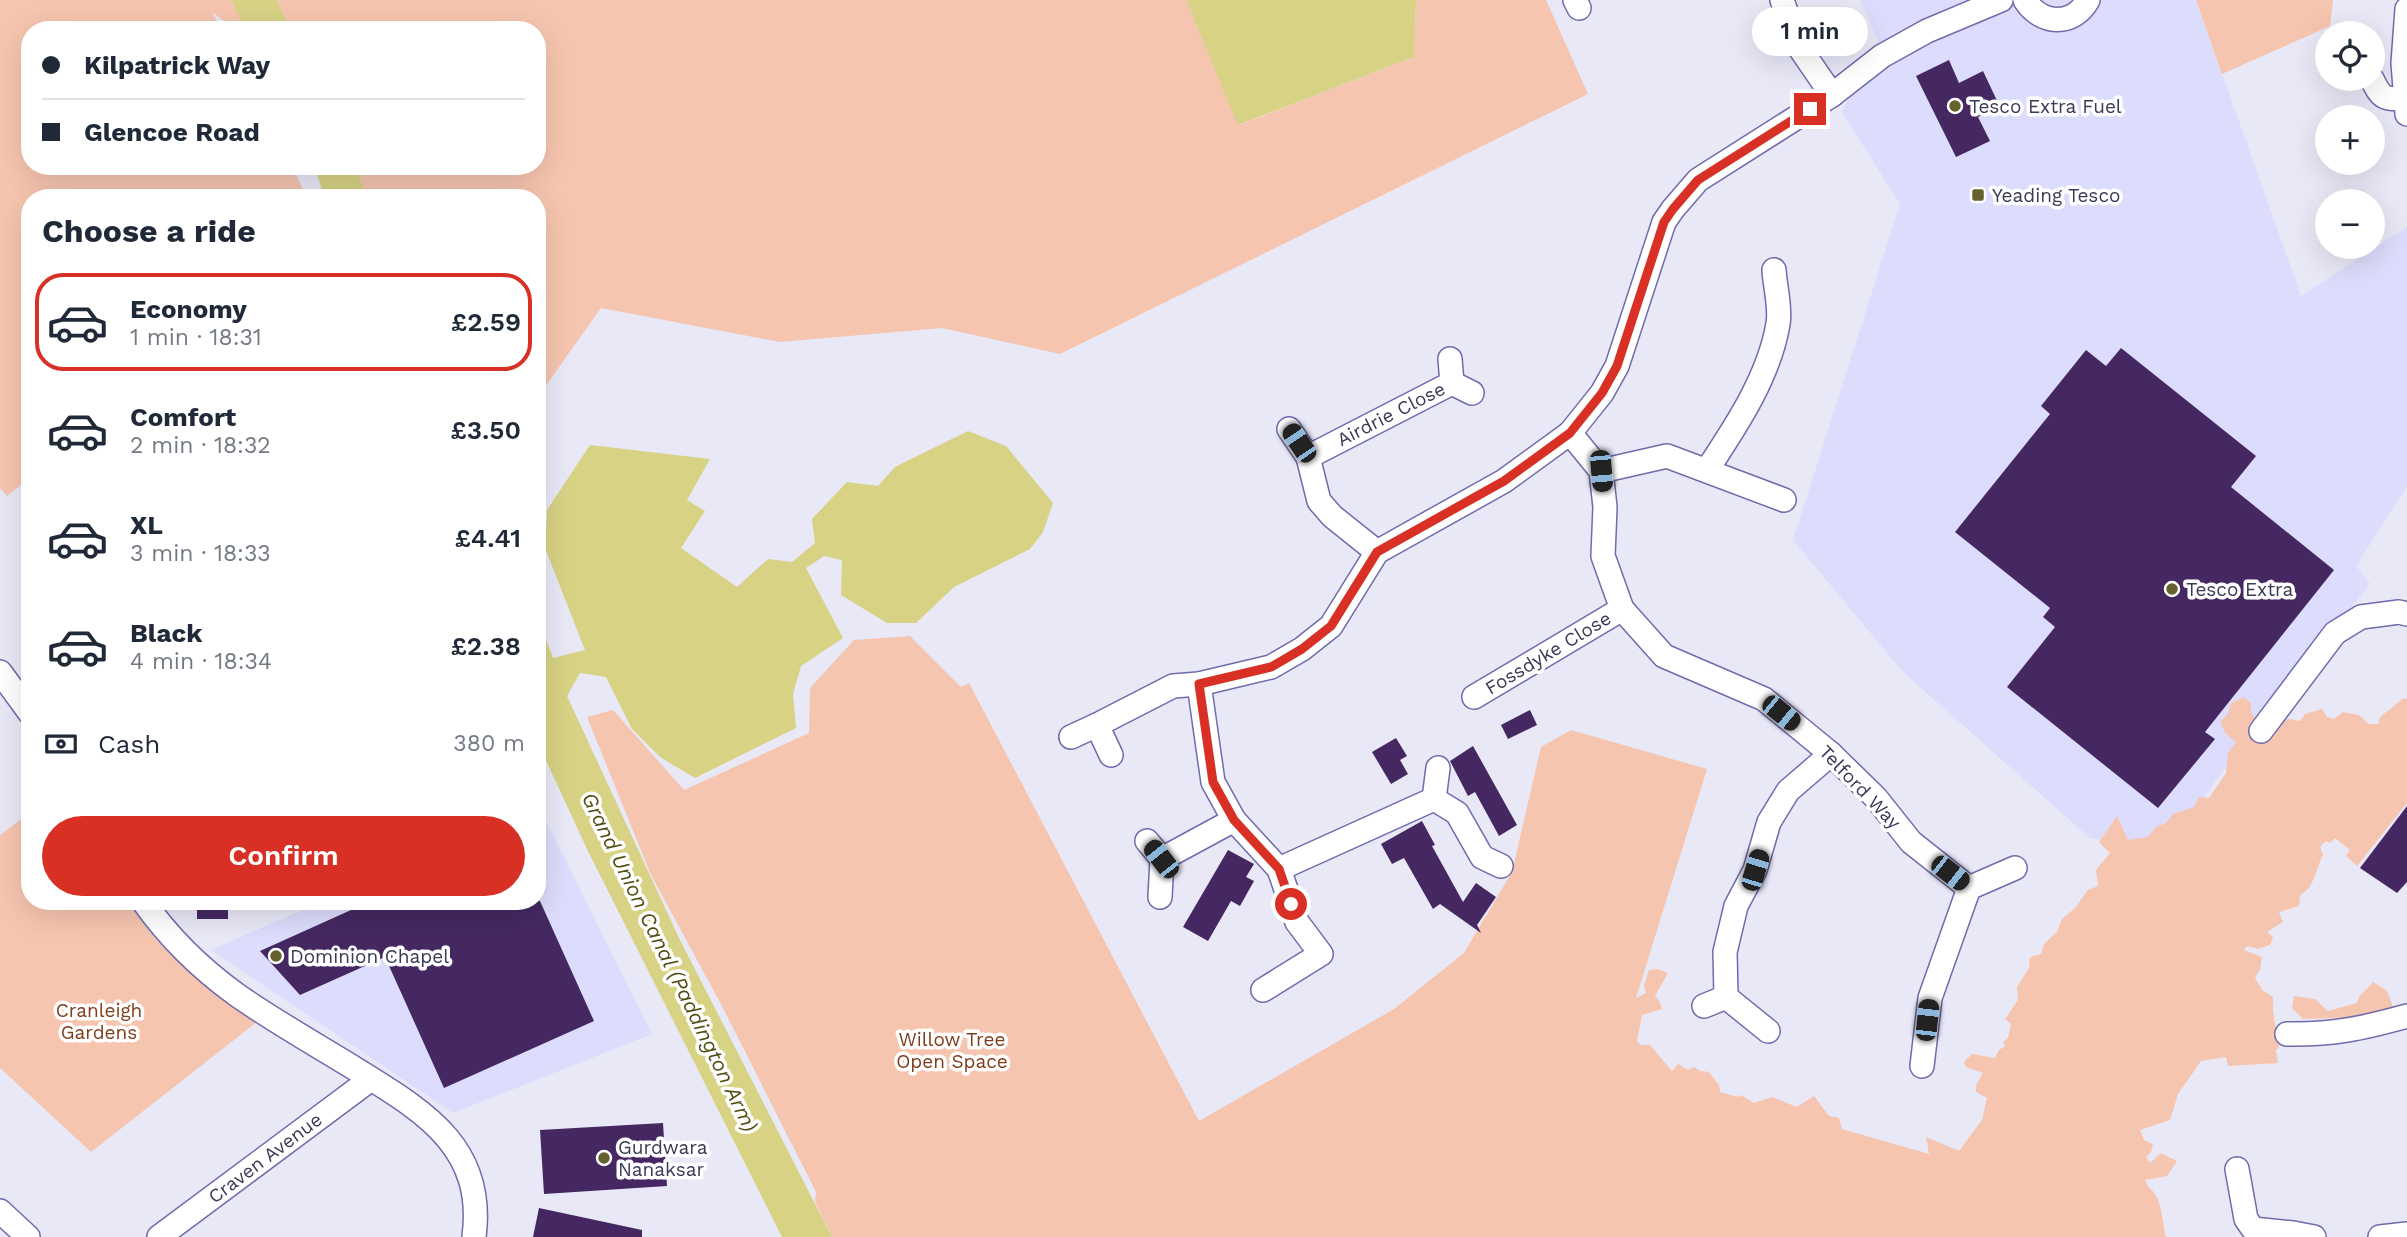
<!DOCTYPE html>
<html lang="en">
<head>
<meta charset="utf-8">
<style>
	body { margin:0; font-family:"Work Sans",sans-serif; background:#f6f6f7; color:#1f2937; height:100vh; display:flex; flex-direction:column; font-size:26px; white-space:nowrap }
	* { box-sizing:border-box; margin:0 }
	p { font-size:23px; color:#747a83 }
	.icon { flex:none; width:38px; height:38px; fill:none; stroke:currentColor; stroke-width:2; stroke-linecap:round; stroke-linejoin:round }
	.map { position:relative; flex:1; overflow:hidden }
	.sheet { position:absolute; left:21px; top:189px; width:525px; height:721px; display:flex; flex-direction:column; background:#fff; border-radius:28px; box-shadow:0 7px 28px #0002 }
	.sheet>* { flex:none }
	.top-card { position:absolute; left:21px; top:21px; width:525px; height:154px; border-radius:28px; box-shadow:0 7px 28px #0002; display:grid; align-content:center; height:154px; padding:0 21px; background:#fff }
	.tools { position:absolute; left:2315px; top:21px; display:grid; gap:14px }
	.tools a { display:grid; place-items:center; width:70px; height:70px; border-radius:50%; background:#fff; box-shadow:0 7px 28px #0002; font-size:35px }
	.end { position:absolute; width:32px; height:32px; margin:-16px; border:9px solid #d93025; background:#fff; box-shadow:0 0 0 4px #fff }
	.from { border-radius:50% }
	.bubble { position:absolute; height:49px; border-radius:24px; background:#fff; box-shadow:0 7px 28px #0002; font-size:23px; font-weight:600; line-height:49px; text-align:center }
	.car { position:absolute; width:21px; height:42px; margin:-21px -10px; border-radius:9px; box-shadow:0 0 5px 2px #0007; background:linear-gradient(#222 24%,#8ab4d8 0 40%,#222 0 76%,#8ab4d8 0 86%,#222 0) }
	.top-card b { display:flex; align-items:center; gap:24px; height:66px; font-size:26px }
	.top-card b+b { border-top:2px solid #e0e1e3 }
	.top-card i { width:18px; height:18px; background:#1f2937 }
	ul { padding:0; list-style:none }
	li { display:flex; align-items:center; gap:21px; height:98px; margin:0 14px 10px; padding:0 7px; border:4px solid transparent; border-radius:28px }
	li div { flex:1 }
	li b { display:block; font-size:26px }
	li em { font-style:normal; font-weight:600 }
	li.on { border-color:#d93025 }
	li>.icon { width:63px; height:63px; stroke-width:1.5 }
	h2 { padding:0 21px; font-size:32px; line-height:84px }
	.pay { display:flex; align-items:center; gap:18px; height:77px; padding:0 21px; font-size:26px }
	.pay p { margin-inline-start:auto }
	.primary-button { display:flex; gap:14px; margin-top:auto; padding:14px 21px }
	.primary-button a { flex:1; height:80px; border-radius:42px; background:#d93025; color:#fff; font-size:28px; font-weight:600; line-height:80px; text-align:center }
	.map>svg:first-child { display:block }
	.built { fill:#dcdcfc }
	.green { fill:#f6c5af }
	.water { fill:#d7d284 }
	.building { fill:#452862 }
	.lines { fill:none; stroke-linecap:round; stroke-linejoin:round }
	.street-casing { stroke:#6f6bad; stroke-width:26 }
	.street { stroke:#fff; stroke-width:23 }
	.route { stroke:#d93025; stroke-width:9 }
	.poi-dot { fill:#65622f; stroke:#fff; stroke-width:2.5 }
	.labels { text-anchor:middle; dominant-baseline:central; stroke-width:7; stroke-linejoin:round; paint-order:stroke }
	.poi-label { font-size:19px; fill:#3a3956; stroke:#fff; text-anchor:start }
	.street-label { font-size:19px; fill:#3a3956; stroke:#fff }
	.park-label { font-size:19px; fill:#7f3c1a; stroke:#fff }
	.water-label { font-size:21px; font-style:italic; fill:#514d12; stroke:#fff }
</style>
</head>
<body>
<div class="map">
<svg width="2407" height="1237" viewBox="0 0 2407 1237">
	<rect width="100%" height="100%" fill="#e8e8f7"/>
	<g class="built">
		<path d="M1860 0H2196L2301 296 2407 227V486L2356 566 2370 584 2231 759 2201 802 2142 845 2090 838 1903 672 1793 540 1900 204 1842 112 1878 40Z"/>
		<path d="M540 809 652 1034 453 1113 211 950 323 901H537V810Z"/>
	</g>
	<g class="green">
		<path d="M0 0H233L246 30 228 24 212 12 222 30H30V166H292L307 198H30V478L7 496 0 488Z"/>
		<path d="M277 0H1186L1239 125 1414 57 1416 0H1546L1588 94 1060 354 942 328 780 342 601 308 537 398V198H367L356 166H537V30H291Z"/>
		<path d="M2196 0H2333L2330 26 2222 74Z"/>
		<path d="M910 636 961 687 969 683 1199 1121 1394 1009 1464 953 1512 872 1541 747 1571 730 1707 769 1636 998 1646 993 1644 986 1649 970 1658 969 1668 973 1655 996 1660 1002 1662 1009 1642 1015 1637 1041 1640 1045H1650L1672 1071 1678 1064 1688 1070 1694 1067 1700 1071 1709 1072 1719 1085 1720 1092 1738 1097 1741 1095 1754 1103 1772 1097 1797 1107 1814 1096 1829 1116 1839 1118 1842 1129 1929 1154 1926 1137 1959 1151 1982 1120 1987 1098 1976 1092V1085L1983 1073 1966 1067 1964 1062 1972 1054 1995 1058 1999 1050 2005 1046 2003 1042 2008 1038 2011 1024 2005 1019 2018 1000 2017 987 2029 968 2030 957 2041 954 2044 944 2057 932 2062 919 2075 908 2088 890 2098 886 2096 870 2110 853 2099 842 2117 816 2128 840 2148 837 2156 827 2166 823 2173 814 2194 807 2199 797 2209 798 2226 773 2228 753 2236 742 2225 733 2220 722 2228 714 2231 703 2244 697 2251 703V712L2261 727 2289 719 2300 721 2305 714 2322 709 2327 717 2334 719 2343 712 2359 715 2369 724H2378L2380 717 2404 698 2407 699V803L2357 866 2346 856 2350 850 2335 838 2330 843 2326 841 2320 847 2323 855C2316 868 2314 889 2300 895L2299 906 2279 912 2283 922 2267 932 2273 937 2270 945 2258 949 2247 946 2244 950 2262 957 2260 969 2255 978 2262 990 2273 997V1011L2279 1048 2276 1050 2278 1063 2228 1066 2226 1057 2201 1061 2178 1094 2170 1120 2140 1130 2144 1140 2153 1144 2151 1152 2146 1157 2150 1163 2161 1153 2177 1161 2167 1176 2145 1180C2147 1187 2151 1188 2155 1194 2161 1203 2164 1225 2165 1236L2168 1237H832L815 1202 816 1192 722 1006 651 875 587 717 613 710 684 790 809 733 810 688 854 640Z"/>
		<path d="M30 813V901H128C160 953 207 989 257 1022L91 1152 0 1068V835Z"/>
		<path d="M2373 982 2387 991 2393 1007 2354 1021 2340 1018 2303 1019 2292 1008 2294 996 2315 999 2328 1011 2357 1003 2359 997Z"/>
	</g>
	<g class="water">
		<path d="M231 0H277L291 30H246Z"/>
		<path d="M1186 0H1416L1414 57 1238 125Z"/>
		<path d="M314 166H356L367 198H325Z"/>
		<path d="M968 431 1006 446 1053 503 1043 532 1030 549 954 587 916 623H887L841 595 842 560 824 556 806 568 843 638 801 666 793 694 796 728 695 778 660 757 632 729 606 677 580 673 567 696 679 938 832 1237H782L586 847 537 741V616L553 658 585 650 545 548 547 510 590 445 710 459 687 500 705 511 681 548 737 587 768 559 792 562 815 543 812 519 847 482 878 486 895 467Z"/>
	</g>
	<g class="building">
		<path d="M1949 60 1959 83 1983 71 2000 107 1978 117 1990 141 1956 157 1916 76Z"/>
		<path d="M2121 348 2256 456 2231 487 2334 570 2205 732 2215 739 2158 808 2007 687 2055 627 2043 617 2050 608 1955 532 2050 414 2041 406 2086 350 2106 366Z"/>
		<path d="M1530 710 1537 725 1508 739 1501 725Z"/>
		<path d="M1396 738 1407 756 1400 760 1408 774 1391 784 1372 752Z"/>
		<path d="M1473 746 1517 825 1499 836 1475 792 1468 796 1450 761Z"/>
		<path d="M2407 806V882L2397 893 2360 868Z"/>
		<path d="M1422 821 1435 845 1432 846 1463 902 1476 883 1496 897 1477 925 1481 933 1440 904 1433 909 1404 858 1392 864 1381 844Z"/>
		<path d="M1228 850 1254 864 1246 877 1254 881 1240 906 1231 901 1208 941 1183 927Z"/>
		<rect x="197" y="901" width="31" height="18"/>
		<path d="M371 901H540L594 1021 444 1088 385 957 300 995 260 951Z"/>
		<path d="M663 1123 667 1186 544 1194 540 1130Z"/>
		<path d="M539 1208 642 1230V1237H533Z"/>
	</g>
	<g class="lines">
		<g class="street-casing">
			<g id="street">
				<path d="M1575 0 1579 8"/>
				<path d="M1782 0 1797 44 1832 95"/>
				<path d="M2025 0C2041 25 2073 27 2088 0"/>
				<path d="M2407 9 2403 63 2407 114"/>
				<path d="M2372 79C2381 98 2384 100 2405 98"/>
				<path d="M1450 359 1452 383"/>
				<path d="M1289 429 1308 457"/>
				<path d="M1570 433 1601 471 1605 507 1603 556 1622 609 1664 656 1764 699 1831 754 1876 798 1911 842 1969 888 2015 868"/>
				<path d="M1707 470C1736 426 1769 377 1778 324 1781 308 1775 287 1774 270"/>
				<path d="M1601 471 1667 456 1784 500"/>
				<path d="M1377 552 1332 516 1319 501 1308 457 1452 383 1472 393"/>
				<path d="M0 672 30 713"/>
				<path d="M1199 684 1213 782 1234 820 1279 869 1297 922 1321 954 1263 990"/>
				<path d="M1474 697 1622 609"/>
				<path d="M2261 731 2335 633 2361 617 2399 612 2407 614"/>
				<path d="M1071 737 1097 725"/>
				<path d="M1111 755 1097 725 1173 686 1199 684 1271 667 1302 649 1331 626 1377 552 1504 481 1570 433 1602 393 1617 366 1664 222 1673 209 1698 180 1832 95 1882 56 1927 31 2001 0"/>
				<path d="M1434 799 1438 768"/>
				<path d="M1147 841 1162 859"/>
				<path d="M1279 869 1434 799 1457 813 1482 857 1501 866"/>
				<path d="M1160 897 1162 859 1234 820"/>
				<path d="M143 901C169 938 201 969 237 995 274 1021 315 1044 354 1068 421 1110 486 1145 474 1237"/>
				<path d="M1704 1006 1726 997"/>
				<path d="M1768 1031 1726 997 1725 952 1736 906 1755 870 1769 822 1788 791 1831 754"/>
				<path d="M2287 1034C2333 1035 2363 1028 2407 1016"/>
				<path d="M1922 1066 1930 998 1969 888"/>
				<path d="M2237 1169 2246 1219 2253 1229 2293 1233 2314 1237"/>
				<path d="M0 1211 28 1237"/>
				<path d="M159 1237 371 1079"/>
				<path d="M2380 1237 2407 1234"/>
			</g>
		</g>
		<use href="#street" class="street"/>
	</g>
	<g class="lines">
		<path class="route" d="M1291 904 1279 869 1234 820 1213 782 1199 684 1271 667 1302 649 1331 626 1377 552 1504 481 1570 433 1602 393 1617 366 1664 222 1673 209 1698 180 1810 109"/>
	</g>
	<g class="poi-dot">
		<circle cx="1955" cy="106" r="7"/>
		<rect x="1971" y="188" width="14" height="14" rx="3.5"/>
		<circle cx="2172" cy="589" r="7"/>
		<circle cx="276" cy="956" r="7"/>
		<circle cx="604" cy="1158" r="7"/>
	</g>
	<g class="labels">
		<g class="poi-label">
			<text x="1969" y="106">Tesco Extra Fuel</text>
			<text x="1992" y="195">Yeading Tesco</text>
			<text x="2186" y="589">Tesco Extra</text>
			<text x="290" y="956">Dominion Chapel</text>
			<text x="618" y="1147">Gurdwara<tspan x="618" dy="22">Nanaksar</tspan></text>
		</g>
		<g class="street-label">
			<text transform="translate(1391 414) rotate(-27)">Airdrie Close</text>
			<text transform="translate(1548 653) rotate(-31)">Fossdyke Close</text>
			<text transform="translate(1860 787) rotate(46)">Telford Way</text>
			<text transform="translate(265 1158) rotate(-37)">Craven Avenue</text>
		</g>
		<g class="park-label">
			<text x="99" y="1010">Cranleigh<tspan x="99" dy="22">Gardens</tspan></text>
			<text x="952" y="1039">Willow Tree<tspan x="952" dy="22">Open Space</tspan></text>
		</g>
		<g class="water-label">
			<text transform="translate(670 962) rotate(64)">Grand Union Canal (Paddington Arm)</text>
		</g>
	</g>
</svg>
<div class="tools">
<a><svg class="icon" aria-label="locate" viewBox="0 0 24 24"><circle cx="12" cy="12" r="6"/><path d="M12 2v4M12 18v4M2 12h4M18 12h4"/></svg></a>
<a>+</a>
<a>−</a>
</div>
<i class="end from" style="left:1291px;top:904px"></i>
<i class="end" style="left:1810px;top:109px"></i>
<div class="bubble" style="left:1752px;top:7px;width:116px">1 min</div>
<i class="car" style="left:1299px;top:443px;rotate:326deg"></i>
<i class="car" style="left:1601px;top:471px;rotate:175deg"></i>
<i class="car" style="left:1781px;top:713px;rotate:129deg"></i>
<i class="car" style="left:1161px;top:859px;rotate:322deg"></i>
<i class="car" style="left:1755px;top:870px;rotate:17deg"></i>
<i class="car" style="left:1950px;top:873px;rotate:128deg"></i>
<i class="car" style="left:1927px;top:1020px;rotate:6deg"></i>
<div class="top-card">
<b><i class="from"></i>Kilpatrick Way</b>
<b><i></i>Glencoe Road</b>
</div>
<section class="sheet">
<h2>Choose a ride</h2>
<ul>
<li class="on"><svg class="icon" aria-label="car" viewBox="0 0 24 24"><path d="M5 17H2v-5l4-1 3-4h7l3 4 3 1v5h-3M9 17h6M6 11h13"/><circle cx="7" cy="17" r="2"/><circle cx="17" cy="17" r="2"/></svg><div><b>Economy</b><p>1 min · 18:31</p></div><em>£2.59</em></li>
<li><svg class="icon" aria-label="car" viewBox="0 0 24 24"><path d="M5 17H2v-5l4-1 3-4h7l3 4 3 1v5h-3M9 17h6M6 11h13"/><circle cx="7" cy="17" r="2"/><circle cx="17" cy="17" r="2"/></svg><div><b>Comfort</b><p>2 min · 18:32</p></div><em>£3.50</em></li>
<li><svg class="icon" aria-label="car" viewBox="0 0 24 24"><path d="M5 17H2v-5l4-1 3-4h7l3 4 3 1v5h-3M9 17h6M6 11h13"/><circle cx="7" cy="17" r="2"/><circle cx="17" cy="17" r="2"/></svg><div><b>XL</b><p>3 min · 18:33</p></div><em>£4.41</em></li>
<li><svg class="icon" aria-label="car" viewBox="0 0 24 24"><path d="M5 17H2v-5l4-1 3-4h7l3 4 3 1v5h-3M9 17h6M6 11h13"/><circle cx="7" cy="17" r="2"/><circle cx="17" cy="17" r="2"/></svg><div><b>Black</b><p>4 min · 18:34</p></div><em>£2.38</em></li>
</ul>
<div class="pay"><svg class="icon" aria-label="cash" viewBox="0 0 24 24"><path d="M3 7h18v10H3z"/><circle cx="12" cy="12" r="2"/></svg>Cash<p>380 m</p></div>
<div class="primary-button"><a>Confirm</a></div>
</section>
</div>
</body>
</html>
